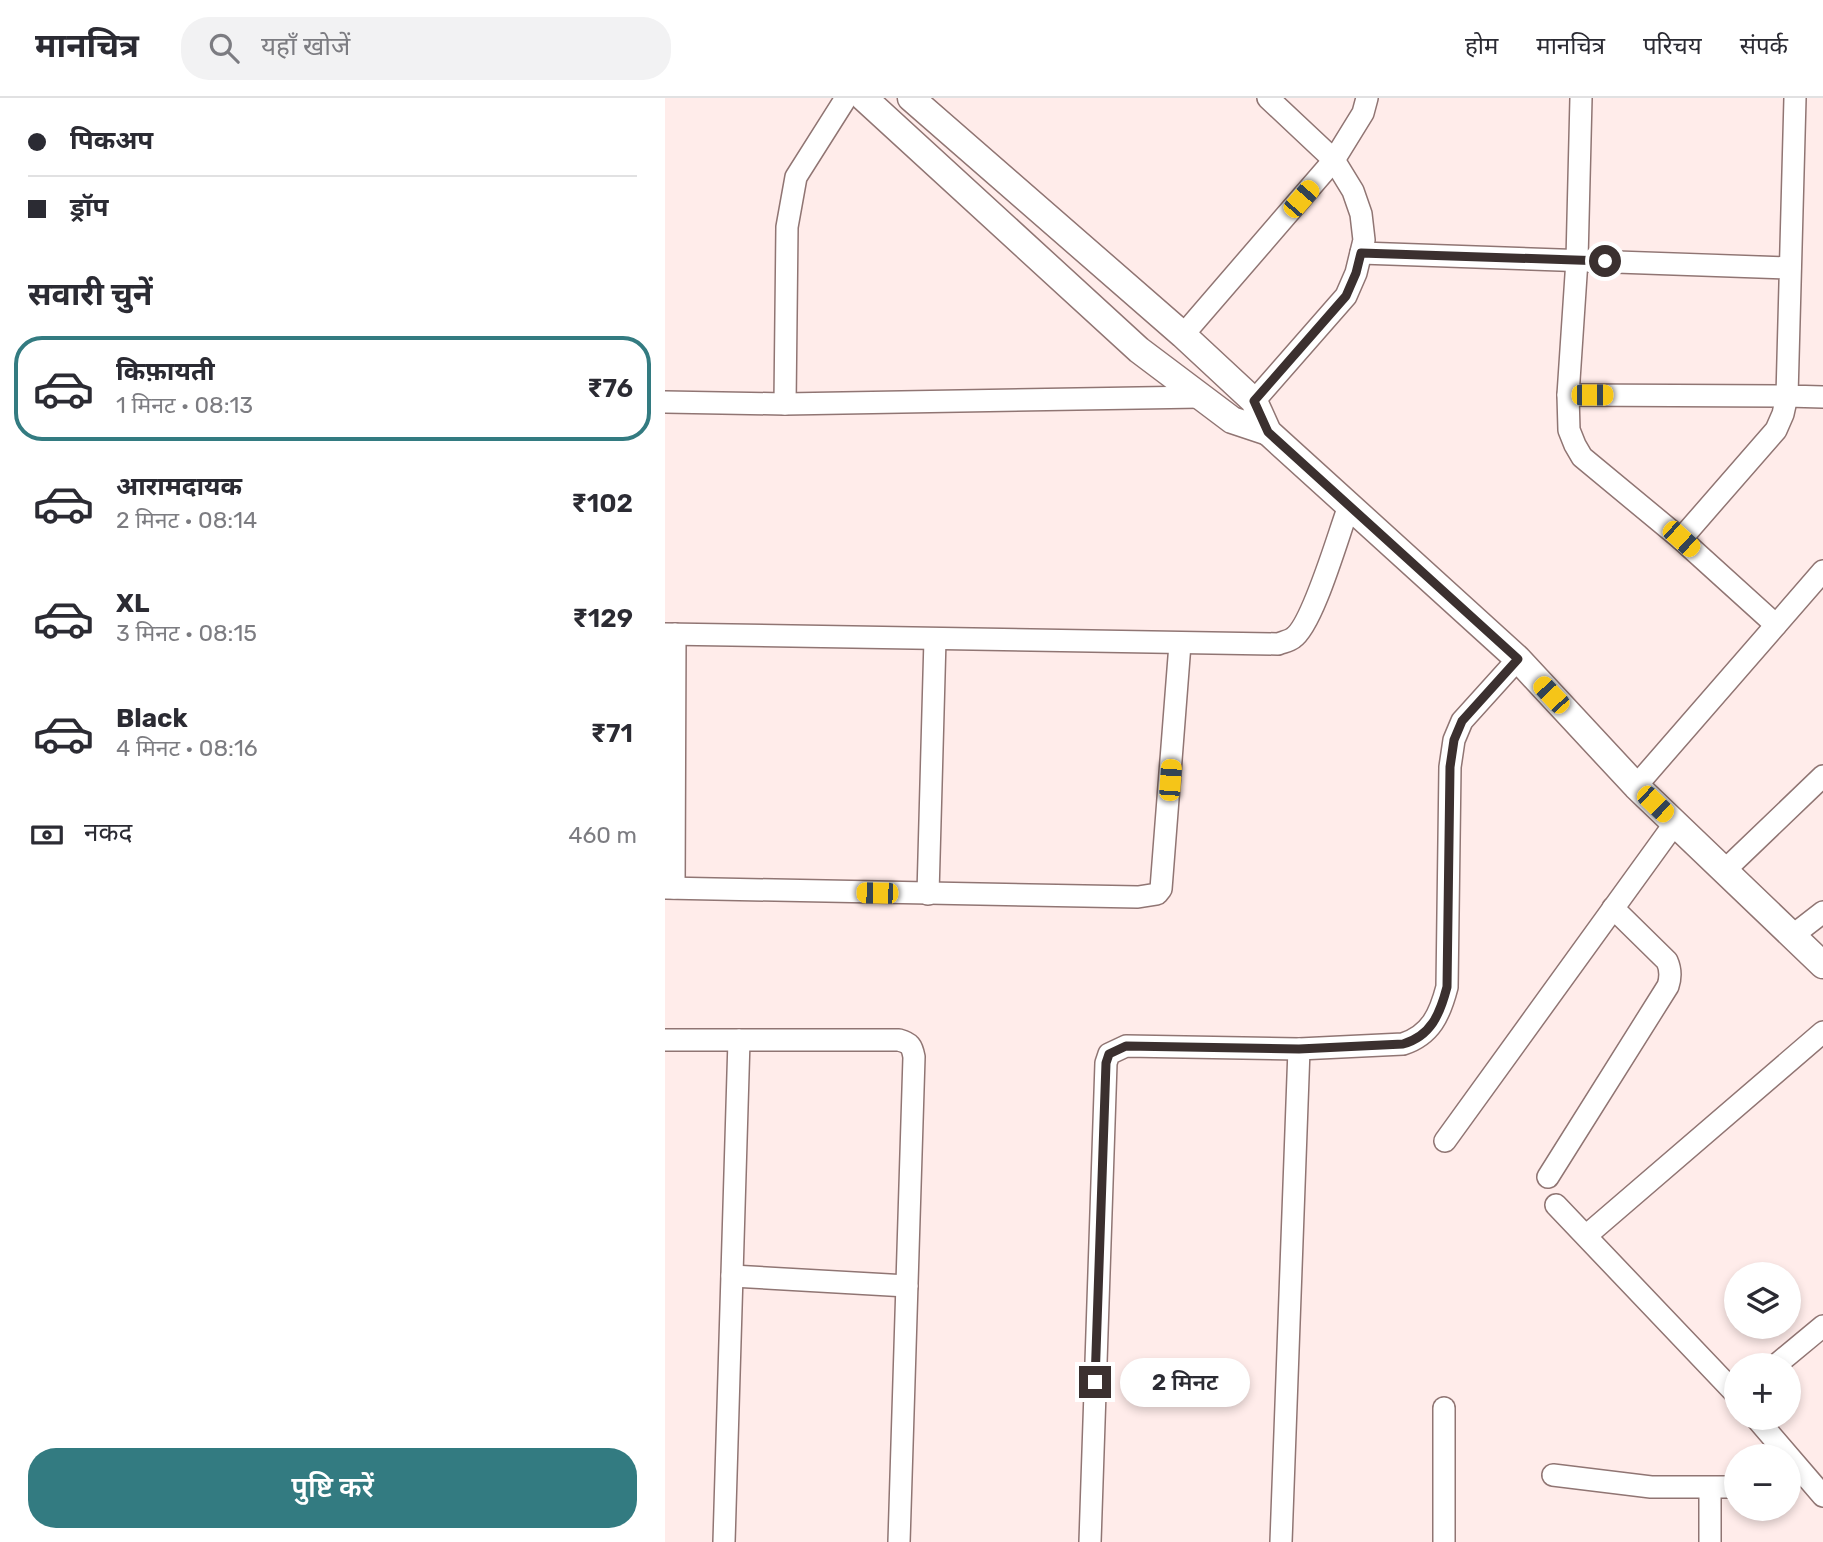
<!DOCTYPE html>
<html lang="hi">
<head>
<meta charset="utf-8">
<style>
	body { margin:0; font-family:Rubik,"Noto Sans Devanagari",sans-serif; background:#f2f2f3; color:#2b2b33; height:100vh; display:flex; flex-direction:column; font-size:26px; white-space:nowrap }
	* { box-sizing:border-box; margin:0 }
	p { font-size:23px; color:#7c7c81 }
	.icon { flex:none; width:38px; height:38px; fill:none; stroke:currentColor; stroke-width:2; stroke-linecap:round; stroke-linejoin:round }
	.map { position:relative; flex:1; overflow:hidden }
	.sheet { display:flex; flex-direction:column; background:#fff; width:665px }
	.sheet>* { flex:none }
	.guide { display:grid; align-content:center; height:154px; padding:0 28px; background:#fff }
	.fabs { position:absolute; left:1059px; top:1164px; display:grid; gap:14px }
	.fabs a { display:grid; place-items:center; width:77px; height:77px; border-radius:50%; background:#fff; box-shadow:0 4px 10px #0003; font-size:35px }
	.end { position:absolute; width:32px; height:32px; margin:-16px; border:9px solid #3b302f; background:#fff; box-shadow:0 0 0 4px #fff }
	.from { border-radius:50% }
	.bubble { position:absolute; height:49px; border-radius:24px; background:#fff; box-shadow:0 4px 10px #0003; font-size:23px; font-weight:600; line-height:49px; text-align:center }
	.car { position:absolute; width:21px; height:42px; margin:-21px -10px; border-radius:9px; box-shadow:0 0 5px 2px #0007; background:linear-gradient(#f5c518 24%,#345 0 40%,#f5c518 0 76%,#345 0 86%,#f5c518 0) }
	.guide b { display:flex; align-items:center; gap:24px; height:66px; font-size:26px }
	.guide b+b { border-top:2px solid #e1e1e2 }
	.guide i { width:18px; height:18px; background:#2b2b33 }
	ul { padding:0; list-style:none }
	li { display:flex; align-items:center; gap:21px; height:105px; margin:0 14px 10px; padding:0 14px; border:4px solid transparent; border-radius:28px }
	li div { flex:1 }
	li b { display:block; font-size:26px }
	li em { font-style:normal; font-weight:600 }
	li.active { border-color:#337b81 }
	li>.icon { width:63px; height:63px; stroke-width:1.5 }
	h2 { padding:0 28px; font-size:32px; line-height:84px }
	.pay { display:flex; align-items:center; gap:18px; height:77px; padding:0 28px; font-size:26px }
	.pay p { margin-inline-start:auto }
	.action { display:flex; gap:14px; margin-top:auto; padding:14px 28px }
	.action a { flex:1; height:80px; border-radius:28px; background:#337b81; color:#fff; font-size:28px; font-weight:600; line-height:80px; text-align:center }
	header { display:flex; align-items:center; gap:42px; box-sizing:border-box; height:98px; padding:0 35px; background:#fff; border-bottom:2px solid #e1e1e2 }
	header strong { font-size:33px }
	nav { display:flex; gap:38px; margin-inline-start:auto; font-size:24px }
	.search { width:490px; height:63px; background:#f2f2f3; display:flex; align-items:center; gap:18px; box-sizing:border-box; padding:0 24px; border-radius:28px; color:#7c7c81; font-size:26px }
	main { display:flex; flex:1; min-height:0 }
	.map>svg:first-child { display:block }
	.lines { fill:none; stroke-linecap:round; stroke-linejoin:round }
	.minor-casing { stroke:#907573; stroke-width:24 }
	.tertiary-casing { stroke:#907573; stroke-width:29 }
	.minor { stroke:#fff; stroke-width:21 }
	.tertiary { stroke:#fff; stroke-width:26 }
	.route { stroke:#3b302f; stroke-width:9 }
</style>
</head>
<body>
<header>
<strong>मानचित्र</strong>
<div class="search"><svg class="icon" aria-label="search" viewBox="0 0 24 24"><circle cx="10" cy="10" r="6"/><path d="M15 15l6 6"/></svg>यहाँ खोजें</div>
<nav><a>होम</a><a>मानचित्र</a><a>परिचय</a><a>संपर्क</a></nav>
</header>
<main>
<section class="sheet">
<div class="guide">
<b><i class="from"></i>पिकअप</b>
<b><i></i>ड्रॉप</b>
</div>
<h2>सवारी चुनें</h2>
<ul>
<li class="active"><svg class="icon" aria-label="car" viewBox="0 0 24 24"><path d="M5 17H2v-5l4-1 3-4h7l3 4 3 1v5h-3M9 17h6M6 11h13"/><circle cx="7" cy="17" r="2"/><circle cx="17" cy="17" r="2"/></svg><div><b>किफ़ायती</b><p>1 मिनट · 08:13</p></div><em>₹76</em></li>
<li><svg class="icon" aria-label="car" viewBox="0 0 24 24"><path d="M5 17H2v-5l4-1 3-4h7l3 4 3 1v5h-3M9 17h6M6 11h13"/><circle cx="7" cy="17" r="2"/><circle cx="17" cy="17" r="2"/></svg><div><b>आरामदायक</b><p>2 मिनट · 08:14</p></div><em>₹102</em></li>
<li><svg class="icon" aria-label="car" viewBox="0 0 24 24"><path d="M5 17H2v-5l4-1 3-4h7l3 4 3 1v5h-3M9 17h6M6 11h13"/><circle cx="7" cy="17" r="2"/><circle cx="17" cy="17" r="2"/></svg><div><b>XL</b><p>3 मिनट · 08:15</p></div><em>₹129</em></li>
<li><svg class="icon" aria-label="car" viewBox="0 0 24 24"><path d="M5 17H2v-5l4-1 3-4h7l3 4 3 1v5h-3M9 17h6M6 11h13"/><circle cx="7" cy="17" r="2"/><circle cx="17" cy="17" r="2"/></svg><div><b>Black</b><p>4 मिनट · 08:16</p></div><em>₹71</em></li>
</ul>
<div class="pay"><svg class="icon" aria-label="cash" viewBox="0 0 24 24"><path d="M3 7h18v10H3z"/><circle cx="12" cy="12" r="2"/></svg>नकद<p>460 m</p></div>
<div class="action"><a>पुष्टि करें</a></div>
</section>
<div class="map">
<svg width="1158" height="1444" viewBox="0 0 1158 1444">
	<rect width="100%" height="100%" fill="#ffecea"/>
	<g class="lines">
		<g class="minor-casing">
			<g id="minor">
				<path d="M916 0 912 162 903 297 904 332 910 347 917 359 1016 441 1111 527"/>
				<path d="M1130 0 1122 298 1158 299"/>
				<path d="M696 155 1125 170"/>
				<path d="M518 237 669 62 698 15 702 0"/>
				<path d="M903 297 1122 298 1118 316 1111 332 1016 441"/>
				<path d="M589 303 681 198 691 175 699 142 696 116 688 93 669 62 603 0"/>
				<path d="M0 304 120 306 535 299"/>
				<path d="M120 306 122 129 131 79 181 0"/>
				<path d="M0 536 613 546C618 544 624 543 628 540 648 527 674 434 684 408"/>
				<path d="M971 688 1158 473"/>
				<path d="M1059 773 1158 678"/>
				<path d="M0 790 473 799 492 796 496 791 515 546"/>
				<path d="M9 790 10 536"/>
				<path d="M263 796 270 541"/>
				<path d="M1127 838 1158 814"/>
				<path d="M0 942H234C245 945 247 948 249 959L234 1444"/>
				<path d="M780 1043 1010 725"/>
				<path d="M883 1079 1003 888C1006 879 1006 872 1002 863L948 810"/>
				<path d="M891 1107 1071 1296"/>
				<path d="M922 1137 1158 934"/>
				<path d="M67 1178 242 1188"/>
				<path d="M1111 1267 1158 1228"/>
				<path d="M779 1310V1444"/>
				<path d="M1091 1320 1158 1398"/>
				<path d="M888 1377 986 1389H1071"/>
				<path d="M1045 1390V1444"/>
				<path d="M59 1444 74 942"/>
				<path d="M425 1444 441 965 444 956 461 948 634 951 738 946C766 937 775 916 782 889L785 669 789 642 797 623 853 561"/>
				<path d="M616 1444 634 951"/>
			</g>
		</g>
		<g class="tertiary-casing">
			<g id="tertiary">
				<path d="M199 0 474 252 567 322 603 334"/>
				<path d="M246 0 518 237 589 303 603 334 853 561 971 688 1158 867"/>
			</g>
		</g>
		<use href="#minor" class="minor"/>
		<use href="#tertiary" class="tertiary"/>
	</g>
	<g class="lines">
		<path class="route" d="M430 1284 441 965 444 956 461 948 634 951 738 946C766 938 775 916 782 889L785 669 789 642 797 623 853 561 603 334 589 303 681 198 691 175 696 155 940 163"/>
	</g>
</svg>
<div class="fabs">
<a><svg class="icon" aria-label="layers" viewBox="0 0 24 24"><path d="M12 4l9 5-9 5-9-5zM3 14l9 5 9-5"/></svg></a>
<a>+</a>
<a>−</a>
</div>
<i class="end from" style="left:940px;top:163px"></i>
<i class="end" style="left:430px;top:1284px"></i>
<div class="bubble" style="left:455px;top:1260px;width:130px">2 मिनट</div>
<i class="car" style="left:636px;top:101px;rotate:41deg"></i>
<i class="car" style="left:927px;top:297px;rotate:90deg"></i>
<i class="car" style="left:1016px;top:441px;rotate:132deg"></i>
<i class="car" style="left:886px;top:597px;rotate:317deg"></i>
<i class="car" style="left:505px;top:682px;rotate:4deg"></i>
<i class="car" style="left:990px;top:706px;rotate:134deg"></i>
<i class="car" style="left:212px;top:795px;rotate:271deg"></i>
</div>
</main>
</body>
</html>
